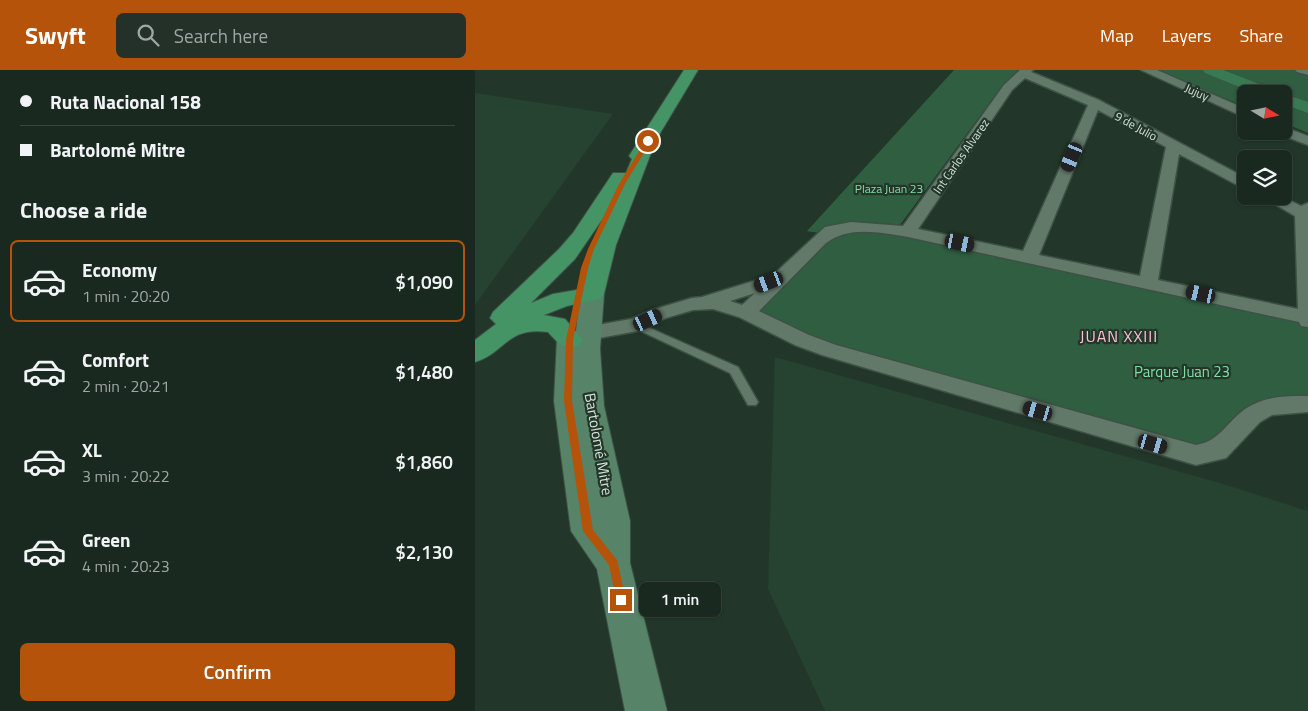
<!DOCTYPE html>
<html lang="en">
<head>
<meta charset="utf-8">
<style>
	body { margin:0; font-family:"Titillium Web",sans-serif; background:#233128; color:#f1f3f6; height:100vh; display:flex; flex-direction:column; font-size:19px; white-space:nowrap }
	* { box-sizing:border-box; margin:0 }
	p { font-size:16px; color:#9fa6a4 }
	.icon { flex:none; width:28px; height:28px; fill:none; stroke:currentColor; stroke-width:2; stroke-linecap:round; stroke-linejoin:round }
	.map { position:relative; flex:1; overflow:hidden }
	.panel { display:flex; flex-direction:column; background:#1a291f; width:475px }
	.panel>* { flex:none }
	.guide { display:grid; align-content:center; height:110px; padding:0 20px; background:#1a291f }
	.needle { width:32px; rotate:100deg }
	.controls { position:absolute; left:762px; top:15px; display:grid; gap:10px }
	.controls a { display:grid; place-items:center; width:55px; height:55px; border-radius:8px; background:#1a291f; box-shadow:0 1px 4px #0004,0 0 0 1px #38453d; font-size:25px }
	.end { position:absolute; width:22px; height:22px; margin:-11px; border:6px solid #b45309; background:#fff; box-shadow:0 0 0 2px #fff }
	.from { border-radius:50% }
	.bubble { position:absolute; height:35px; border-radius:8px; background:#1a291f; box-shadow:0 1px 4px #0004,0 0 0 1px #38453d; font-size:16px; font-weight:600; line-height:35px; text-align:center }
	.car { position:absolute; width:15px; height:30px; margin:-15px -8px; border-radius:6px; box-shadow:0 0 4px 1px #0007; background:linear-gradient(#222 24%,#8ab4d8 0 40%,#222 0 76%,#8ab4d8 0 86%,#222 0) }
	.guide b { display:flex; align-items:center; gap:18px; height:48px; font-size:19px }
	.guide b+b { border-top:1px solid #38453d }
	.guide i { width:12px; height:12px; background:#f1f3f6 }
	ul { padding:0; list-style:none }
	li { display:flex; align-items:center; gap:15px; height:82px; margin:0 10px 8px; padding:0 10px; border:2px solid transparent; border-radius:8px }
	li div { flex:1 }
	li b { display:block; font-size:19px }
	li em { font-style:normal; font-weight:600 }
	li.active { border-color:#b45309 }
	li>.icon { width:45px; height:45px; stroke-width:1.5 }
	h2 { padding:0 20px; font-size:22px; line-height:60px }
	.cta { display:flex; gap:10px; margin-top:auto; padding:10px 20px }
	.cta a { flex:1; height:58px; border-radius:8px; background:#b45309; color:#fff; font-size:20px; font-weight:600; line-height:58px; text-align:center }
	header { display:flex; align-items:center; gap:30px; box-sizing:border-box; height:70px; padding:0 25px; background:#b45309; color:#fff }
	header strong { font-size:24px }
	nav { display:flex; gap:28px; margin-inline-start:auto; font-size:18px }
	.search { width:350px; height:45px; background:#233128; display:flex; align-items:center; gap:12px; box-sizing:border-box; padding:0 18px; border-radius:8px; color:#9fa6a4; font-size:19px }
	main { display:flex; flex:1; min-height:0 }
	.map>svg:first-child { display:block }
	.built { fill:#264230 }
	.green { fill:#305e41 }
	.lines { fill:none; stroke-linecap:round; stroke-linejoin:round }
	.canal { fill:#397a53; fill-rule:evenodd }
	.service-casing { stroke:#3f5146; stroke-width:3 }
	.minor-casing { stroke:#3f5146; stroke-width:3 }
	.secondary-casing { stroke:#3f5146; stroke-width:2 }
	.trunk-casing { stroke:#3f5146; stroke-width:2 }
	.service { fill:#627969; fill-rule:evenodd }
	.minor { fill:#627969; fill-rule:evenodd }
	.secondary { fill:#578368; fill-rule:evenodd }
	.trunk { fill:#449465; fill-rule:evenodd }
	.route { fill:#b45309 }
	.labels { text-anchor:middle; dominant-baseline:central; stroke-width:4.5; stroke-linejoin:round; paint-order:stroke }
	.far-street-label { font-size:12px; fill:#d6e3da; stroke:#223729 }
	.far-park-label { font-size:12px; fill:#82dea4; stroke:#223729 }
	.park-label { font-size:15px; fill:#82dea4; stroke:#223729 }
	.street-label { font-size:15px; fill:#d6e3da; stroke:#223729 }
	.neighbourhood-label { font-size:16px; letter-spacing:1px; fill:#febfd9; stroke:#223729 }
</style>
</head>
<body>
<header>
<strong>Swyft</strong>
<div class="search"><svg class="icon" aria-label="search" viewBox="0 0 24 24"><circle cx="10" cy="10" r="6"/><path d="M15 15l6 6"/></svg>Search here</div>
<nav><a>Map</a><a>Layers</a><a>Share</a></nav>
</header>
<main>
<section class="panel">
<div class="guide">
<b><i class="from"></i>Ruta Nacional 158</b>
<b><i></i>Bartolomé Mitre</b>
</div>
<h2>Choose a ride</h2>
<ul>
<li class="active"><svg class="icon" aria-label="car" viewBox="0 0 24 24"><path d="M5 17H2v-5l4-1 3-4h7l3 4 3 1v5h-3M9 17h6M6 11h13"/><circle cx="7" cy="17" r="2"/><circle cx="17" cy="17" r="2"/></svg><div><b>Economy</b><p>1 min · 20:20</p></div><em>$1,090</em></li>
<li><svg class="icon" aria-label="car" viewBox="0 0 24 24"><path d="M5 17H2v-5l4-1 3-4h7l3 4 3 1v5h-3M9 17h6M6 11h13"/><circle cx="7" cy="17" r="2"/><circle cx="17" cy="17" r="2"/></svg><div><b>Comfort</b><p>2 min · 20:21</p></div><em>$1,480</em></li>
<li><svg class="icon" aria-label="car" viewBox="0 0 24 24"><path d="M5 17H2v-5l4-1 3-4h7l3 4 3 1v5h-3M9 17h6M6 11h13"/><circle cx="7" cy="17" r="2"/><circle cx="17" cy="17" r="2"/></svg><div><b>XL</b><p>3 min · 20:22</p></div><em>$1,860</em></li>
<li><svg class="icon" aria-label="car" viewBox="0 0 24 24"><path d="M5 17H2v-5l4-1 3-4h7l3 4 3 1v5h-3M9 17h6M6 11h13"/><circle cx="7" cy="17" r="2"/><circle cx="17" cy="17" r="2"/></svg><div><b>Green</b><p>4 min · 20:23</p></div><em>$2,130</em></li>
</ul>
<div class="cta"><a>Confirm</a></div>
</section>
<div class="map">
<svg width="833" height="641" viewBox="0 0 833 641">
	<rect width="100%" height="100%" fill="#223729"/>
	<g class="built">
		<path d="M0 23 138 44 0 235Z"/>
		<path d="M300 287 748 414 833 441V641H350L293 519Z"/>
	</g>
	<g class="green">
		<path d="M479 0H547L527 16 425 155C408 153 391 151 373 154 355 156 353 166 332 161Z"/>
		<path d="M681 0H823L833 3V63L809 53V24H771V37Z"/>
		<path d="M397 157 833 248V334H805L742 381 354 280 271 243 344 170Z"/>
	</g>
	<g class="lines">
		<g class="canal">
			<path d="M728 0H748L802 21 804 24H782L730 3Z"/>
			<path d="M809 24 833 32V43L809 34Z"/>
		</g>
		<g class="service-casing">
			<path id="service" d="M161 252 263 297 283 332 281 335H273L255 303 157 257 156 255Z"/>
		</g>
		<g class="minor-casing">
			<g id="minor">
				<path d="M545 0H558L556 2 624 30 771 108V119L766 117 704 84 683 210 823 239 820 146 786 126H806L826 136 833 133V257L826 256 824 252 433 167C405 163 374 155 350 174L284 241 334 265 361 275 721 375C745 371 751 353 770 339 789 326 811 326 833 326V342L797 345 785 352 751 388 721 395 347 285 320 275 264 247 238 239 218 240 191 248 168 260 113 270 106 268 103 263 106 258 156 249 177 240 217 228 227 227 298 205 350 157 376 152 428 156 529 15ZM550 8 613 35 548 181 443 159 537 20ZM623 40 691 77 665 206 564 185ZM280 223 267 235 255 231Z"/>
				<path d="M666 0H682L771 39V48Z"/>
				<path d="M820 0H833V5L822 2Z"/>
				<path d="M809 57 833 66V75L804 64 802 61H809Z"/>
			</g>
		</g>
		<g class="secondary-casing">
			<path id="secondary" d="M117 217 125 219 129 224 125 279 129 336 155 451V493L192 641H150L122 499 96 461 79 331 82 268 86 262 95 260 101 261 105 224 109 219Z"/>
		</g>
		<g class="trunk-casing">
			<path id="trunk" d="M209 0H223L181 70 141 175 129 224 125 229 92 236 69 245 90 249 108 270 104 276C88 280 83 273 73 262 32 256 30 283 0 292V270L21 254 15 248 18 242 84 179 98 163 138 103H151L157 89 154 86ZM137 135 119 175 107 219 78 224 56 233 100 189Z"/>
		</g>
		<use href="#service" class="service"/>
		<use href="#minor" class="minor"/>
		<use href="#secondary" class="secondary"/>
		<use href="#trunk" class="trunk"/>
	</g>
	<path class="route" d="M171 70 176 71 150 114 119 179 113 198 98 270 97 331 118 460 142 490 151 530 146 535 141 530 134 495 108 461 89 331 91 270 106 198 113 179 144 114Z"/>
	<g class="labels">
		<g class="far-street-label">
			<text transform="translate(722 22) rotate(24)">Jujuy</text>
			<text transform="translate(661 56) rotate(29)">9 de Julio</text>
			<text transform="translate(486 86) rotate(-55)">Int Carlos Alvarez</text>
		</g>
		<g class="far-park-label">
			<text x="414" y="118">Plaza Juan 23</text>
		</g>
		<g class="park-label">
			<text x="707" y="301">Parque Juan 23</text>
		</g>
		<g class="street-label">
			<text transform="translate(124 374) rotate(80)">Bartolomé Mitre</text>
		</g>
		<g class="neighbourhood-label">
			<text x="644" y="266">JUAN XXIII</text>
		</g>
	</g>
</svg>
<div class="controls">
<a><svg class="needle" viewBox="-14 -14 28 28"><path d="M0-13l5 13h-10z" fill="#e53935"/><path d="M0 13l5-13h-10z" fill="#9fa6a4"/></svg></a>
<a><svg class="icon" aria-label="layers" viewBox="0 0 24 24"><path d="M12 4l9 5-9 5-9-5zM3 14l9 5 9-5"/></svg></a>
</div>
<i class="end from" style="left:173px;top:71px"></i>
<i class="end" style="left:146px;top:530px"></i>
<div class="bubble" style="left:164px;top:512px;width:82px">1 min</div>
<i class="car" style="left:597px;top:87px;rotate:203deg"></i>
<i class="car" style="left:485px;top:173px;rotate:102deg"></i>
<i class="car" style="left:294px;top:212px;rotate:249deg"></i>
<i class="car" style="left:726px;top:224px;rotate:283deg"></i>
<i class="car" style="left:173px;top:250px;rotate:65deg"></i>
<i class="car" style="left:563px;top:341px;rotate:286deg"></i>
<i class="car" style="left:678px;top:374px;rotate:106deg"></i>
</div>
</main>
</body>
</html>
